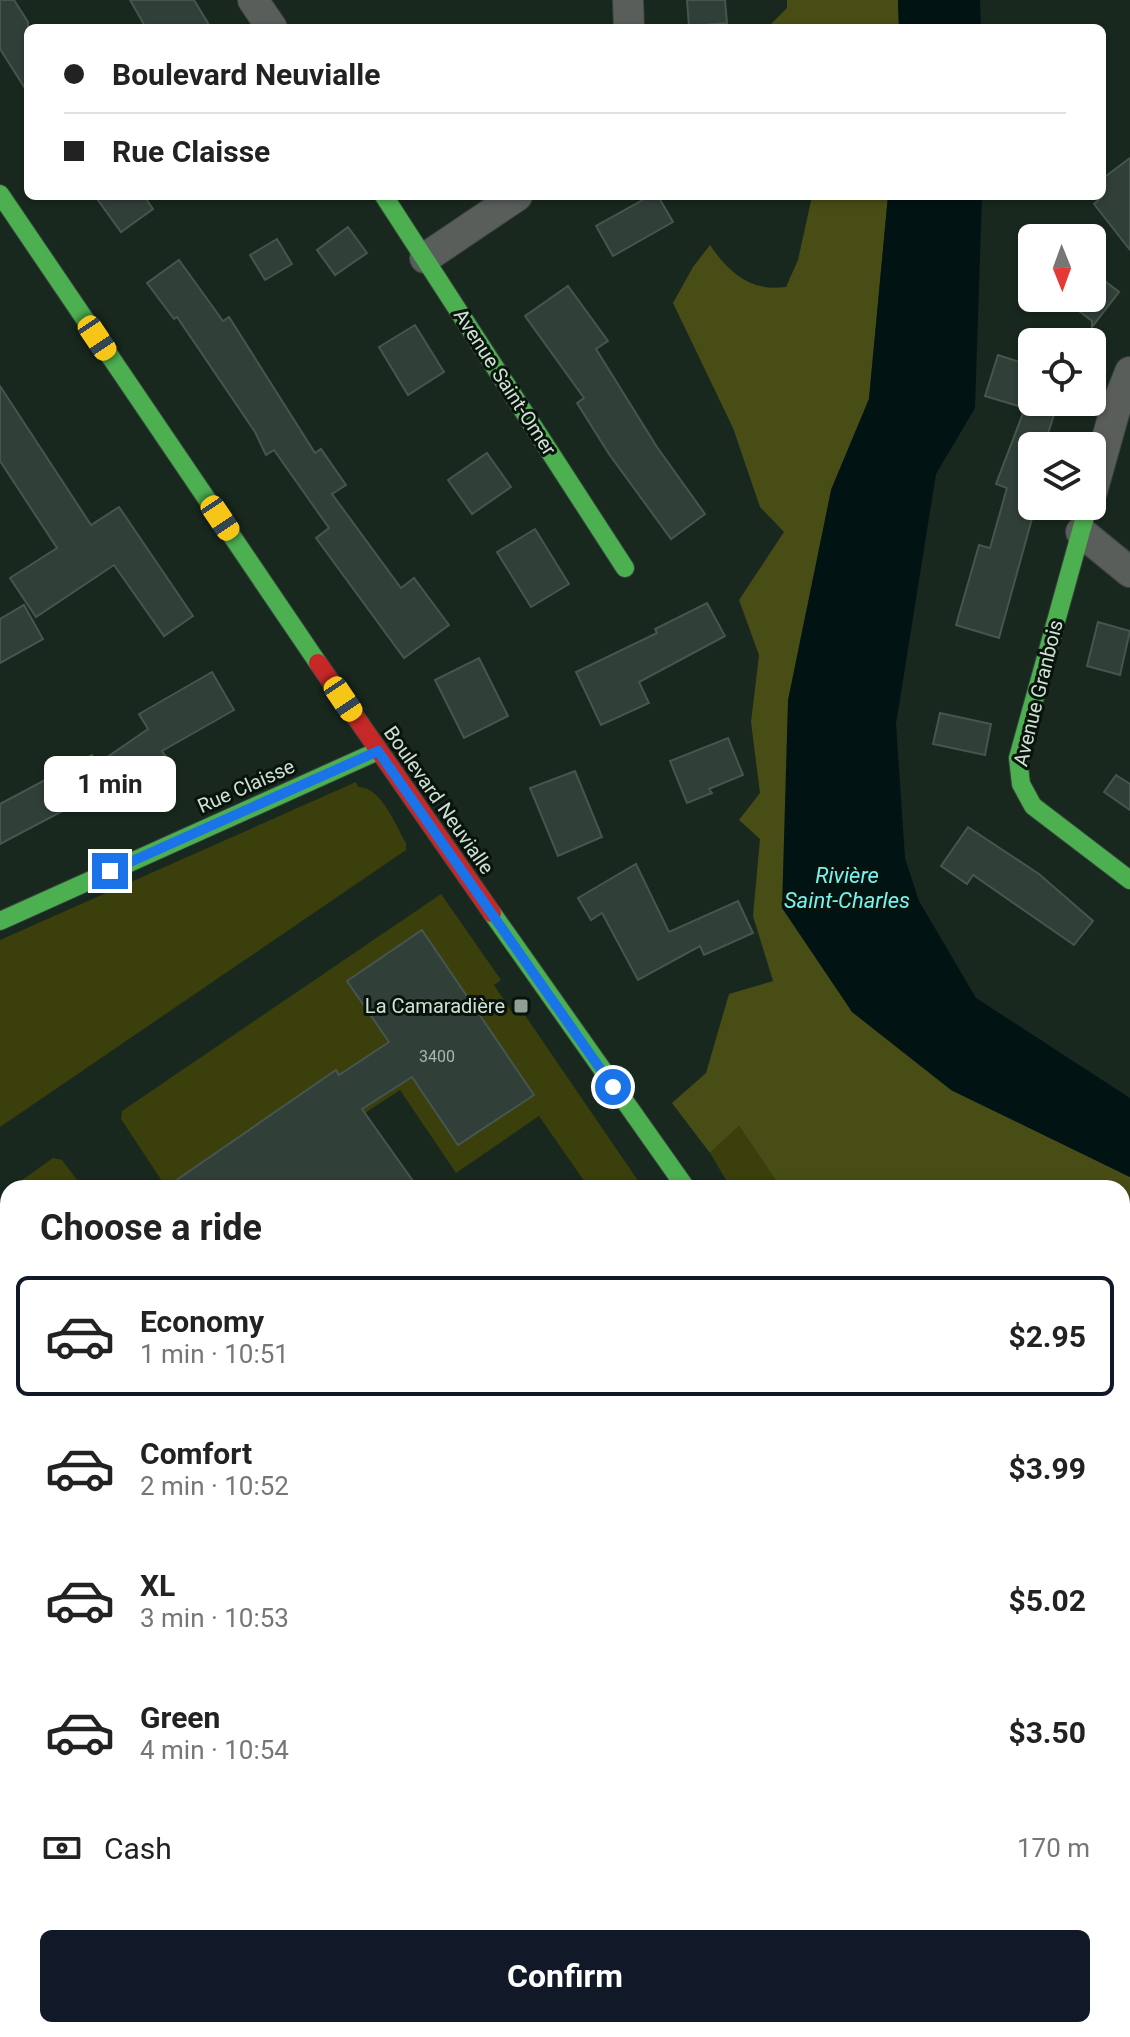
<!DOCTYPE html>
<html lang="en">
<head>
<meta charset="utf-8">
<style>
	body { margin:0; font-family:Roboto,sans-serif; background:#f2f2f2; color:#222; height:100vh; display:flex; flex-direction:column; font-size:30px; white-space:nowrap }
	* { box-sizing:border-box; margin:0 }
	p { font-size:26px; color:#767676 }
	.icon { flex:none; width:44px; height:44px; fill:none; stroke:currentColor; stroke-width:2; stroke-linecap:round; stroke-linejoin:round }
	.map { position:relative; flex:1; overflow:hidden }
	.panel { position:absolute; left:0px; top:1180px; width:1130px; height:858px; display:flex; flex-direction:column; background:#fff; border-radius:24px 24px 0 0; box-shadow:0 2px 6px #0004 }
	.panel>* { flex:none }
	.guide { position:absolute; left:24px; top:24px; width:1082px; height:176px; border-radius:12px; box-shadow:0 2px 6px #0004; display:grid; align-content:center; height:176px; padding:0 40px; background:#fff }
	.needle { width:52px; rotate:179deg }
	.fabs { position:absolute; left:1018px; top:224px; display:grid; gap:16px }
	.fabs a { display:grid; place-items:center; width:88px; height:88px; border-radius:12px; background:#fff; box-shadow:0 2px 6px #0004; font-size:40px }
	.end { position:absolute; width:36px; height:36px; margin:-18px; border:10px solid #1a73e8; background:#fff; box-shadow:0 0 0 4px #fff }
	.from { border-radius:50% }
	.bubble { position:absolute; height:56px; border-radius:12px; background:#fff; box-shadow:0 2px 6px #0004; font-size:26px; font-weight:700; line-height:56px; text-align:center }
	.car { position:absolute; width:24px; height:48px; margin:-24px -12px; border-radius:10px; box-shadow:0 0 6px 2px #0007; background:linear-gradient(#f5c518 24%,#345 0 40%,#f5c518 0 76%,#345 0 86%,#f5c518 0) }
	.guide b { display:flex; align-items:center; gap:28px; height:76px; font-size:30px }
	.guide b+b { border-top:2px solid #e0e0e0 }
	.guide i { width:20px; height:20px; background:#222 }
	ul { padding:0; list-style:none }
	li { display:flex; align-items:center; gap:24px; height:120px; margin:0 16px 12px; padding:0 24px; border:4px solid transparent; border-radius:12px }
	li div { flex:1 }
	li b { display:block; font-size:30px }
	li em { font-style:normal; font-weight:700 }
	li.current { border-color:#111827 }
	li>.icon { width:72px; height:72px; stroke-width:1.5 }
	h2 { padding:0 40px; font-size:36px; line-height:96px }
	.pay { display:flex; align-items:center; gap:20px; height:88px; padding:0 40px; font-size:30px }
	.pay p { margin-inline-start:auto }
	.button { display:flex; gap:16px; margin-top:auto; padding:16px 40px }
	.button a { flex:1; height:92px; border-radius:12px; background:#111827; color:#fff; font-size:32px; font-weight:700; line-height:92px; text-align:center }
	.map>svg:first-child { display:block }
	.green { fill:#3b3f0c }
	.forest { fill:#484d16 }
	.water { fill:#021313 }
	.building { fill:#313f39; stroke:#46554e; stroke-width:2 }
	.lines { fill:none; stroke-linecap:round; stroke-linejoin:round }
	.street-casing { stroke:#37443c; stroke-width:32 }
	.fast-casing { stroke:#37443c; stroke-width:20 }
	.jam-casing { stroke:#37443c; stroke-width:20 }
	.street { stroke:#5a5e5a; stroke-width:30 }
	.fast { stroke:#4caf50; stroke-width:18 }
	.jam { stroke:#c62828; stroke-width:18 }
	.route { stroke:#1a73e8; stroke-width:10 }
	.poi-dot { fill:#90a094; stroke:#07130b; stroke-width:3 }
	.labels { text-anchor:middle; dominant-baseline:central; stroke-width:6; stroke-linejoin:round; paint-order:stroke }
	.number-label { font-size:16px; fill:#a8b8ad }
	.street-label { font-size:20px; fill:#d0e0d4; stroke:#07130b }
	.poi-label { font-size:20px; fill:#d0e0d4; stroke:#07130b; text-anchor:end }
	.water-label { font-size:22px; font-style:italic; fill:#75f3f2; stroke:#07130b }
</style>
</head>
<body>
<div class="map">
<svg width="1130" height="2037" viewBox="0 0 1130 2037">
	<rect width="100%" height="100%" fill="#18281e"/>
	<g class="green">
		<path d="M356 782 358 787C380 785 396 826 406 843V850L0 1127V940Z"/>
		<path d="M441 894 501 980 494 985 512 1012 520 1008 643 1188H589L539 1116 456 1173 400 1090 365 1113 362 1108 412 1077 459 1145 533 1095 422 930 348 981 389 1042 339 1075 335 1071 166 1187 121 1119 122 1111Z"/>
		<path d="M739 1126 781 1188H731L710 1153Z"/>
		<path d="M53 1158 62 1160 83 1188H11Z"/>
		<path d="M1122 1482 1130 1488V1604L1122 1601Z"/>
		<path d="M0 1647 8 1658V2030H1045L1034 2037H0Z"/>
		<path d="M1130 1827V1937L1122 1910V1829Z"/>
	</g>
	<g class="forest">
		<path d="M787 0H898L899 28H767L787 8Z"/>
		<path d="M812 196H888L869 399 831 490 951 1090 1130 1177V1488L1122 1482V1188H781L739 1126 710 1153 672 1103 706 1073 729 994 773 981 753 916 760 839 739 820 760 793 751 722 759 655 739 600 784 532 760 507 733 428 673 303 693 267 710 245C729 273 751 292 786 287L798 260Z"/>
		<path d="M8 1736V2030H210L215 2037H0V1738Z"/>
		<path d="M480 2030H627L634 2037H469Z"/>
	</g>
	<g class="water">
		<path d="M898 0H980L981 28H899Z"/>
		<path d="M888 196H982L975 408 936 474 896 724 905 858 919 901 976 998 1130 1098V1177L951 1090 852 1012 782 908 788 700 831 490 869 399Z"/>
	</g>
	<g class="building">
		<path d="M0 0H14L28 22V93L0 49Z"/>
		<path d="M130 0H194L211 28H146Z"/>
		<path d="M687 0H725L727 23 689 26Z"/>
		<path d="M1130 158V250L1094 204 1102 197V179Z"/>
		<path d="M95 196H144L153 209 121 232Z"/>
		<path d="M650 196H658L673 222 613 256 596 226Z"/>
		<path d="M348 227 367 253 335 275 317 250Z"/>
		<path d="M277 239 292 264 265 280 250 255Z"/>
		<path d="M179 260 223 321 229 317 315 453 321 449 346 485 332 494 401 588 414 578 449 625 404 658 316 538 329 528 274 450 266 455 255 432 177 317 174 319 147 283Z"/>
		<path d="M1092 271 1119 292 1092 327V321L1062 298H1092Z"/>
		<path d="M568 286 608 341 596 349 657 447 705 514 671 539 609 454 577 403 584 398 525 316Z"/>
		<path d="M415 325 444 372 408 395 379 347Z"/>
		<path d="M998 355 1032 366V402H1058L1044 446H1032V491L1024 513 1033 515 999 638 956 625 979 545 990 548 1007 488 996 484 1025 408 985 396Z"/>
		<path d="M0 386 91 525 119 507 193 616 164 636 114 565 36 617 10 578 57 548 0 461Z"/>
		<path d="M487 453 511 487 472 514 448 480Z"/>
		<path d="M535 529 569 584 531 607 497 552Z"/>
		<path d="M707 603 725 636 639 682 649 703 601 725 576 672 657 633 655 629Z"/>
		<path d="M24 605 43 639 0 663V619Z"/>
		<path d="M1098 622 1130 631 1120 675 1087 666Z"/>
		<path d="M479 658 508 716 464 738 435 680Z"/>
		<path d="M212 672 234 710 162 751 168 760 126 788 121 780 0 844V804L92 755 97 764 148 729 139 714Z"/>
		<path d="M940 713 991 724 985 755 933 744Z"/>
		<path d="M728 738 743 775 709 789 712 793 687 803 670 761Z"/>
		<path d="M575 771 602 837 558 856 530 788Z"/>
		<path d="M1116 775 1130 784V810L1104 792Z"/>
		<path d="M968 827 1039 874 1093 921 1074 945 973 875 967 884 941 866Z"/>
		<path d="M636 864 669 932 738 901 753 933 704 955 700 946 638 980 602 913 591 920 578 898Z"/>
		<path d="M422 930 534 1095 458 1145 412 1077 362 1109 418 1188H165L336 1070 339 1075 389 1042 347 981Z"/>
	</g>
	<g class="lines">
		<g class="street-casing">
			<g id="street">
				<path d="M253 0 272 28"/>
				<path d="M628 0 629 28"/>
				<path d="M425 258 517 196"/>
				<path d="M1092 492 1115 410 1130 372"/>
				<path d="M1081 532 1130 572"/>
			</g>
		</g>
		<g class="fast-casing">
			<g id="fast">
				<path d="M0 194 318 663"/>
				<path d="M384 196 625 568"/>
				<path d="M1088 506 1018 758 1021 784 1033 806 1130 880"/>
				<path d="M492 913 686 1188"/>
				<path d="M0 921 378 751"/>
				<path d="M1091 2037 1103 2030"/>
			</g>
		</g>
		<g class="jam-casing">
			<path id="jam" d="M318 663 492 913"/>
		</g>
		<use href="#street" class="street"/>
		<use href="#fast" class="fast"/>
		<use href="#jam" class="jam"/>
	</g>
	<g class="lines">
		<path class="route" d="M110 871 378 751 613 1087"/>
	</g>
	<rect class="poi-dot" x="513" y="998" width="16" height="16" rx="4"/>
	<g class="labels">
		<g class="number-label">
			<text x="437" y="1056">3400</text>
		</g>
		<g class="street-label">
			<text transform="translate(505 382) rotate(57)">Avenue Saint-Omer</text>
			<text transform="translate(1038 693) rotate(-76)">Avenue Granbois</text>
			<text transform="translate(246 786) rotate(-24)">Rue Claisse</text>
			<text transform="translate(439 800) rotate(55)">Boulevard Neuvialle</text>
		</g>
		<g class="poi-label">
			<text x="505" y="1006">La Camaradière</text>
		</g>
		<g class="water-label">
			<text x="847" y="875">Rivière<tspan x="847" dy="25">Saint-Charles</tspan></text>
		</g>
	</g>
</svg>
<div class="fabs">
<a><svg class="needle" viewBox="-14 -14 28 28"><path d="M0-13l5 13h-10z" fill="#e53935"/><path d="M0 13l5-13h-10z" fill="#767676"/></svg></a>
<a><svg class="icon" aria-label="locate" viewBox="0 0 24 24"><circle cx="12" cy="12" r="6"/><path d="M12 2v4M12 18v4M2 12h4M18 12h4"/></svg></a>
<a><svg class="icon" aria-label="layers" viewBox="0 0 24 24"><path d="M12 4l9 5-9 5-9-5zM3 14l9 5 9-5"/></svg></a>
</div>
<i class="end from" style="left:613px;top:1087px"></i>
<i class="end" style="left:110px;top:871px"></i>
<div class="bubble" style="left:44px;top:756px;width:132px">1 min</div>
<i class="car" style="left:97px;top:338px;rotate:146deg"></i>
<i class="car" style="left:220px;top:518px;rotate:146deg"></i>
<i class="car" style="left:343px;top:699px;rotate:146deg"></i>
<div class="guide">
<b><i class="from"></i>Boulevard Neuvialle</b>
<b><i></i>Rue Claisse</b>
</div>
<section class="panel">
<h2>Choose a ride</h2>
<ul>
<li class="current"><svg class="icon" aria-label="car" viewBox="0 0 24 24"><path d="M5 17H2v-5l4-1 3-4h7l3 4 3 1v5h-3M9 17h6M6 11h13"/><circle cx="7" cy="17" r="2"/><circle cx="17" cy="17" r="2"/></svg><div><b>Economy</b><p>1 min · 10:51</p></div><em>$2.95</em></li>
<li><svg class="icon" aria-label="car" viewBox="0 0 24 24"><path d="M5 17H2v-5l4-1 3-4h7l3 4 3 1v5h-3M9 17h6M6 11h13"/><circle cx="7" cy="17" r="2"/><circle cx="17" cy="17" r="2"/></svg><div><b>Comfort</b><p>2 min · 10:52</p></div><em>$3.99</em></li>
<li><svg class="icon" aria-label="car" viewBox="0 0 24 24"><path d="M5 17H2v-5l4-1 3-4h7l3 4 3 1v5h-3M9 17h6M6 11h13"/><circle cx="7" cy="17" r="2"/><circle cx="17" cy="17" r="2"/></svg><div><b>XL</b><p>3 min · 10:53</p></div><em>$5.02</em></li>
<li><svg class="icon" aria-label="car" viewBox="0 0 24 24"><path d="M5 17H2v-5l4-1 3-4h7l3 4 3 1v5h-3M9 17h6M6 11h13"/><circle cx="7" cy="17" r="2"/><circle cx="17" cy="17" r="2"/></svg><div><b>Green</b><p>4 min · 10:54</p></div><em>$3.50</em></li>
</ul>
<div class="pay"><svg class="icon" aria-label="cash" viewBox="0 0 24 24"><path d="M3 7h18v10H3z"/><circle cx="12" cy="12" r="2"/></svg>Cash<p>170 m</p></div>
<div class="button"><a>Confirm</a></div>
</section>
</div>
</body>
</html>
